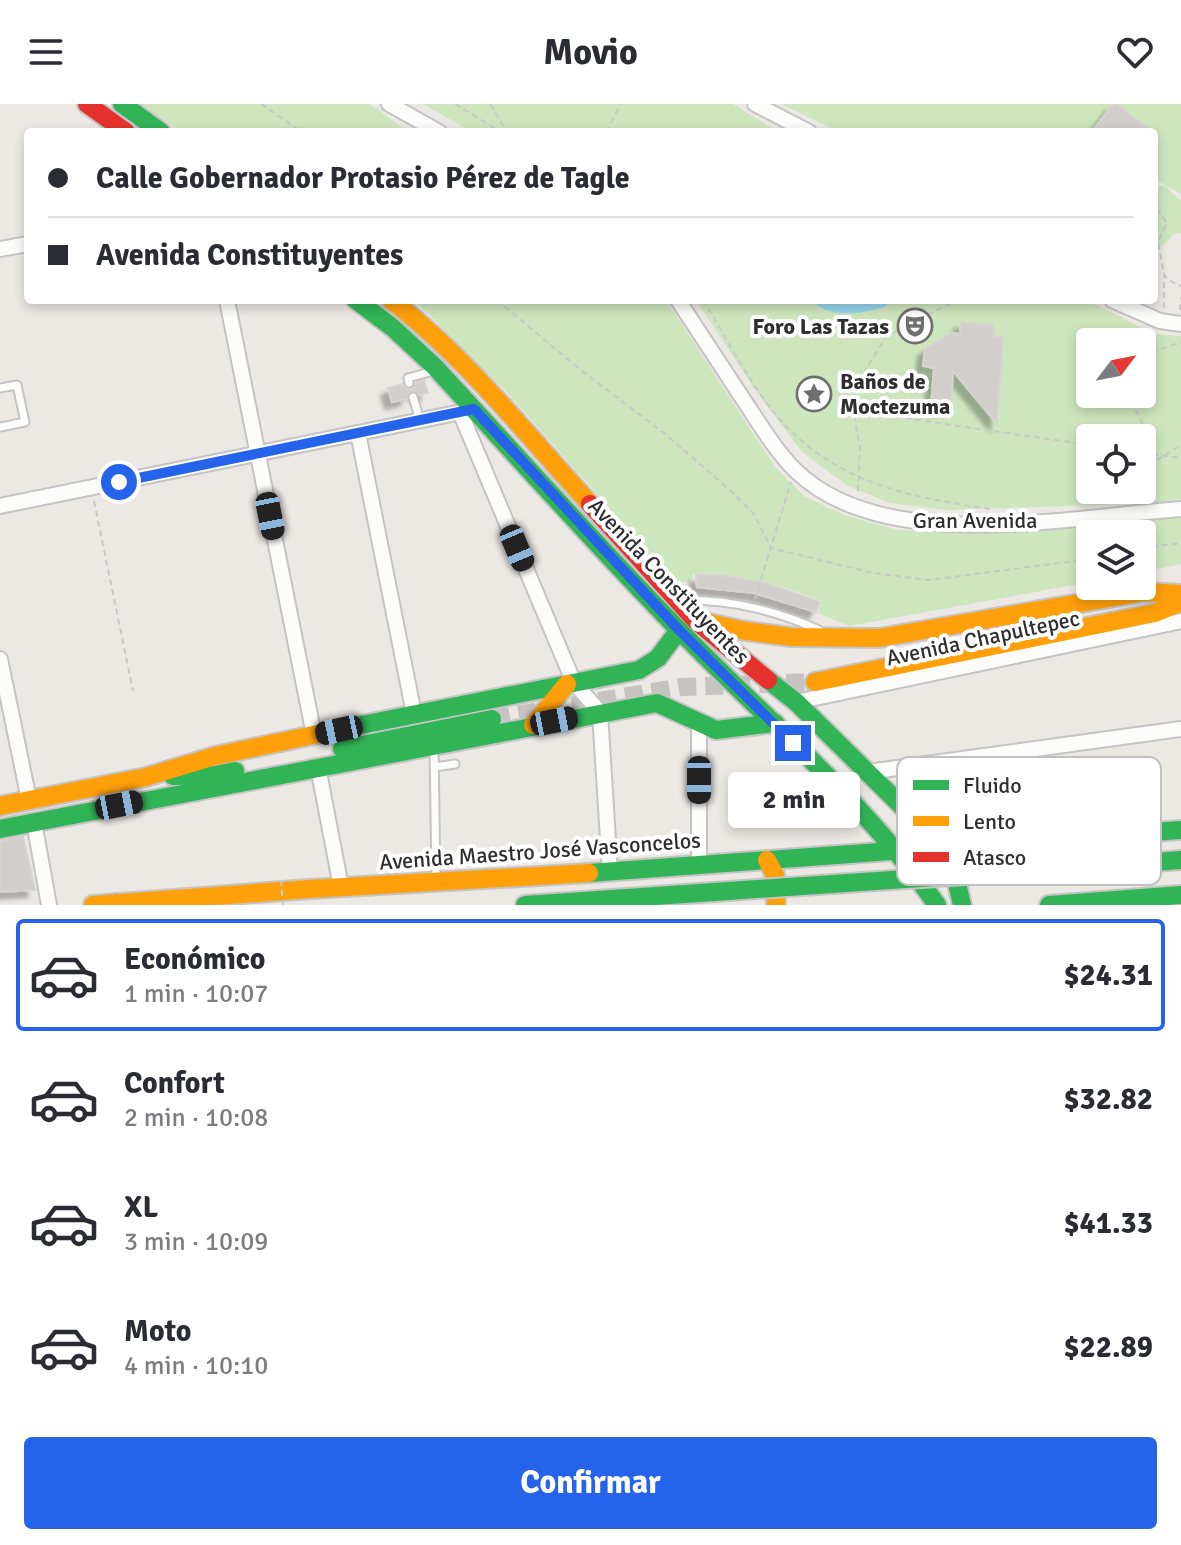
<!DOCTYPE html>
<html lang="es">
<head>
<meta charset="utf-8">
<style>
	body { margin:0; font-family:Signika,sans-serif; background:#f7f7f7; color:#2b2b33; height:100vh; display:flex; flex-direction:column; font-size:30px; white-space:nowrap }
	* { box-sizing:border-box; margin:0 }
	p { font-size:26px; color:#7c7c81 }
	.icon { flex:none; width:44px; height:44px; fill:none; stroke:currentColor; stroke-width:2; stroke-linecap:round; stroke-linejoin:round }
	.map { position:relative; height:801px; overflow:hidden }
	.sheet { display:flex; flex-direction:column; background:#fff; flex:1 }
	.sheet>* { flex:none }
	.top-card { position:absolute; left:24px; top:24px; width:1134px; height:176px; border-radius:8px; box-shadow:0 4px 12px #0003; display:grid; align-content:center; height:176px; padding:0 24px; background:#fff }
	.needle { width:52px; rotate:58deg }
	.buttons { position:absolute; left:1076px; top:224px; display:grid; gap:16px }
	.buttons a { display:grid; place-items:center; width:80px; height:80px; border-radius:8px; background:#fff; box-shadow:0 4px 12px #0003; font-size:40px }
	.end { position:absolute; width:36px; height:36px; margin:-18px; border:10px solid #2563eb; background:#fff; box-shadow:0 0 0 4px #fff }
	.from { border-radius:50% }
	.bubble { position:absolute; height:56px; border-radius:8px; background:#fff; box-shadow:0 4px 12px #0003; font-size:26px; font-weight:700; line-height:56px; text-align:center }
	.car { position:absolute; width:24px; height:48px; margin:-24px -12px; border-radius:10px; box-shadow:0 0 6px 2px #0007; background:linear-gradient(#222 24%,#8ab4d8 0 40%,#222 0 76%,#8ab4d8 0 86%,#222 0) }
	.top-card b { display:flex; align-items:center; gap:28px; height:76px; font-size:30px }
	.top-card b+b { border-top:2px solid #e1e1e2 }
	.top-card i { width:20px; height:20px; background:#2b2b33 }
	ul { padding:14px 0 0; list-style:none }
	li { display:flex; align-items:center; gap:24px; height:112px; margin:0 16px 12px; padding:0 8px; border:4px solid transparent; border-radius:8px }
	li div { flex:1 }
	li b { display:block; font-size:30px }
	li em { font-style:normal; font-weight:700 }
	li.active { border-color:#2563eb }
	li>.icon { width:72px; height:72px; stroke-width:1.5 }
	.action { display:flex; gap:16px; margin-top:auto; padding:16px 24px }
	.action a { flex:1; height:92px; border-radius:8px; background:#2563eb; color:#fff; font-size:32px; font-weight:700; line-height:92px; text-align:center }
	header { display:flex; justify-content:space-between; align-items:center; height:104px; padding:0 24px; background:#fff; font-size:36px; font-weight:700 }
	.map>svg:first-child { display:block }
	.green { fill:#cee6be; fill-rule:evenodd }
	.water { fill:#99d6ec }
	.building { fill:#d1cecb; stroke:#d7d4d0; stroke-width:2; filter:url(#shadow) }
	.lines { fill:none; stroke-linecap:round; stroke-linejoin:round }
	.secondary-tunnel { stroke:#c6c3c0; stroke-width:18; stroke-dasharray:18 9; stroke-linecap:butt }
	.lane-casing { stroke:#c5c4c5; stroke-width:11 }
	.street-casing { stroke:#c5c4c5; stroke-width:18 }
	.fast-casing { stroke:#c5c4c5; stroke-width:22 }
	.slow-casing { stroke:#c5c4c5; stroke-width:22 }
	.jam-casing { stroke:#c5c4c5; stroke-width:22 }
	.path { stroke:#c9c9c8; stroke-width:2; stroke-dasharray:6 4; stroke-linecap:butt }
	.lane { stroke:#fcfcfb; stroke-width:7 }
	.street { stroke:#fcfcfb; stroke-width:14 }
	.fast { stroke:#30b455; stroke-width:18 }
	.slow { stroke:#ff9f0a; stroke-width:18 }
	.jam { stroke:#e5322d; stroke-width:18 }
	.fast-bridge-casing { stroke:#c6c5c4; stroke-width:22; stroke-linecap:butt }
	.path-bridge { stroke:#c9c9c8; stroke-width:2; stroke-dasharray:6 4; stroke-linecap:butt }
	.fast-bridge { stroke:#30b455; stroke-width:18 }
	.route { stroke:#2563eb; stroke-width:10 }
	.labels { text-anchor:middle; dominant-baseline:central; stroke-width:8; stroke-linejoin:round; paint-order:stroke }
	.poi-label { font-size:22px; font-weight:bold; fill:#2e2e2e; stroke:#fff; text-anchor:end }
	.street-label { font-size:22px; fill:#2e2e2e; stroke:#fff }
	.key { fill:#fff; stroke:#c0c0c0; stroke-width:2 }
	.key-label { font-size:22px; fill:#2e2e2e }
</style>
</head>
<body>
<header><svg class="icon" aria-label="menu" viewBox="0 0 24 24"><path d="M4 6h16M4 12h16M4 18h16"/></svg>Movio<svg class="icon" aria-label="heart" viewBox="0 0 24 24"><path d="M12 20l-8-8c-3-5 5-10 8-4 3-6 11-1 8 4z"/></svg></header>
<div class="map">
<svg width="1181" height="801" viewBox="0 0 1181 801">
	<defs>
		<filter id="shadow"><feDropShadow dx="-7" dy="7" stdDeviation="2" flood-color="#0004"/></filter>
	</defs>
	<rect width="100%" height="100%" fill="#ece8e4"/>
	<g class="green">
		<path d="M141 0H370L409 28H181Z"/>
		<path d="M423 0H733L778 28H472Z"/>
		<path d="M781 0H1181V90L1158 77 1154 79V28H840Z"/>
		<path d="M1156 81 1166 83 1181 97V129L1174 130 1162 142 1157 143 1154 136Z"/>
		<path d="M414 196H666L775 363 804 392 844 411 897 426 1003 428 1181 413V460L1142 468V430H1090V478L849 522 818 509 822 497C774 479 745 470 693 470L690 478 674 477 505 286Z"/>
		<path d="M696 196H1087L1154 230 1181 232V398L948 406 890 399 848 382 802 348 755 286ZM1090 238H1142V290H1090ZM1090 334H1142V386H1090Z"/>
	</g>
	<path class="water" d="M811 196H887V202C863 210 830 216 811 196Z"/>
	<g class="building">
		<path d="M1113 0H1116L1153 28H1092Z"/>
		<path d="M961 218 993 221V232L1003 233 997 320 953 267 951 298H944V304L931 303 934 264 923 262 925 245 952 229 960 230Z"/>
		<path d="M424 276 428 289 419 291 412 287 408 289 407 295 392 298 388 284 403 280 406 285H411L415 279Z"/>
		<path d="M696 471 727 472 766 479 820 498 816 508 754 489 697 483Z"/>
		<path d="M23 733 35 786 0 788V737Z"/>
	</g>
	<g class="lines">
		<path class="secondary-tunnel" d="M492 615 682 583 815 578"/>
		<g class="lane-casing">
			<g id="lane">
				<path d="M409 279 408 274 433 267"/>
				<path d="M0 284 17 281 25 318 0 323"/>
				<path d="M413 293 420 316"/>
				<path d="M684 496C733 496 775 506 819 526"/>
				<path d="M434 642 436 778"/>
				<path d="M435 663 455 660"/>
			</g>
		</g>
		<g class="street-casing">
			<g id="street">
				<path d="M389 0 439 28"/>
				<path d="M755 0 809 28"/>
				<path d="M0 145 28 140"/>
				<path d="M227 196 314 631"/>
				<path d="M678 196C699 228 720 260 741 292 758 317 774 345 795 366 882 452 1069 413 1181 405"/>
				<path d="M1112 196 1160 217 1181 220"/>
				<path d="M460 308 574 579 600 608 610 768"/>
				<path d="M358 329 414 610"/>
				<path d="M0 402 466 307"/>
				<path d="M0 555 29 696"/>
				<path d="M796 598 1181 517"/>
				<path d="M699 619V761"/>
				<path d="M318 663 341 783"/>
				<path d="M868 668 1181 625"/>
				<path d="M34 718 49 801"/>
			</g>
		</g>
		<g class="fast-casing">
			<g id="fast">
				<path d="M122 0 161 28"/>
				<path d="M356 196 393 224 435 263C516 351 596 441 679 526 767 616 865 698 937 801"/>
				<path d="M768 576 796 598 919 719 944 750 956 775 962 801"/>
				<path d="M341 625 639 566 658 554 679 526"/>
				<path d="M342 645 492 615"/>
				<path d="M173 672 215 671 235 667"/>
				<path d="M0 725 657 599 716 626 775 619"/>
				<path d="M1116 761 1181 756"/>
				<path d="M589 769 1181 726"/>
				<path d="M117 799 122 801"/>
				<path d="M525 801 743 786"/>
				<path d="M1049 801 1181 791"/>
			</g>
		</g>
		<g class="slow-casing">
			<g id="slow">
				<path d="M391 196C466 253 526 330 590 400"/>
				<path d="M704 518 746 527 791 533 879 534 1144 488 1181 490"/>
				<path d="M815 578 1155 509 1181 498"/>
				<path d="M533 621 567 580"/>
				<path d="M0 702 146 673 215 652 341 625"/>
				<path d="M767 756 775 771 776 801"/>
				<path d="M93 801 310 785 589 769"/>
			</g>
		</g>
		<g class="jam-casing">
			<g id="jam">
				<path d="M87 0 126 28"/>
				<path d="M590 400 695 516 768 576"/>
			</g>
		</g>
		<g class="path">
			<path d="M261 0 302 28"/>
			<path d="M455 0 501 28"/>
			<path d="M490 0 507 28"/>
			<path d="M606 28 621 0"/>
			<path d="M1157 105 1167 119 1158 138 1164 170 1168 176 1181 182"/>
			<path d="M497 196 582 267 664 329 731 387 754 410 771 444 873 469 929 476 1090 455"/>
			<path d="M703 196C729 237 751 284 784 320 842 381 911 393 990 405"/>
			<path d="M1164 204V171"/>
			<path d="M1180 206 1181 193"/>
			<path d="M1142 249H1151L1181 238"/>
			<path d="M1124 290C1135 305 1151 325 1142 344"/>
			<path d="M856 307 1090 341"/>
			<path d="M1142 349 1181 354"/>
			<path d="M1142 370 1159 355 1181 341"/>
			<path d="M858 387 860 343 855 317V288L870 258 887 232 957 196"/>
			<path d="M1117 396 1126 386"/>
			<path d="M94 397 133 587"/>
			<path d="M1113 397 1114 386"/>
			<path d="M1142 444 1181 439"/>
			<path d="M755 495 791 378"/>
		</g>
		<use href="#lane" class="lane"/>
		<use href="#street" class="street"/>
		<use href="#fast" class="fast"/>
		<use href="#slow" class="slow"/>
		<use href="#jam" class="jam"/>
		<g class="fast-bridge-casing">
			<path id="fast-bridge" d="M743 786 1116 761"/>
		</g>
		<path class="path-bridge" d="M281 776 283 801"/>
		<use href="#fast-bridge" class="fast-bridge"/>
	</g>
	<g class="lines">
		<path class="route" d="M119 378 474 305 679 526 793 639"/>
	</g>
	<defs>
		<g id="theatre-ring" transform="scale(1.8)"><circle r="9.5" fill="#fff" stroke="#706f6e" stroke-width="1.5"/><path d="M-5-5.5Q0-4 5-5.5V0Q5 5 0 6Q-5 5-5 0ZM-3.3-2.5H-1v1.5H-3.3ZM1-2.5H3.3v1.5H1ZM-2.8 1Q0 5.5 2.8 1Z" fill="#706f6e"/></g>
		<g id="sight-ring" transform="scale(1.8)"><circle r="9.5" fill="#fff" stroke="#706f6e" stroke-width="1.5"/><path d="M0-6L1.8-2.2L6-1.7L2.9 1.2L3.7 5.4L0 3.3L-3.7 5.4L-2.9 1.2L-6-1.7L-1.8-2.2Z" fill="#706f6e"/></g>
	</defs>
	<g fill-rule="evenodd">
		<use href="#theatre-ring" x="915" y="222"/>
		<use href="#sight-ring" x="814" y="290"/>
	</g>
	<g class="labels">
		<g class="poi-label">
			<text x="889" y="222">Foro Las Tazas</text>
			<text x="840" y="277" text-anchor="start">Baños de<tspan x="840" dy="25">Moctezuma</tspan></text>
		</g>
		<g class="street-label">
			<text x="975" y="416">Gran Avenida</text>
			<text transform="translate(669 477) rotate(46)">Avenida Constituyentes</text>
			<text transform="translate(983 534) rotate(-12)">Avenida Chapultepec</text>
			<text transform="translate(540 747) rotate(-4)">Avenida Maestro José Vasconcelos</text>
		</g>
	</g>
	<rect x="897" y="653" width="264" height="128" rx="12" class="key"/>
	<rect x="913" y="676" width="36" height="10" fill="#30b455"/>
	<rect x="913" y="712" width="36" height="10" fill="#ff9f0a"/>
	<rect x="913" y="748" width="36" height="10" fill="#e5322d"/>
	<g class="key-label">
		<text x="963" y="689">Fluido</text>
		<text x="963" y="725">Lento</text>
		<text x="963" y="761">Atasco</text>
	</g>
</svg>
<div class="buttons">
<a><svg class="needle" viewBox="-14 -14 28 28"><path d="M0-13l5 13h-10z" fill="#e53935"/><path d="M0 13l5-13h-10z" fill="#7c7c81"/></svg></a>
<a><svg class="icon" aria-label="locate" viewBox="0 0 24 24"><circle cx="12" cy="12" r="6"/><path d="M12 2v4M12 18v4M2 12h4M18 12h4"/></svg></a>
<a><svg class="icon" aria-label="layers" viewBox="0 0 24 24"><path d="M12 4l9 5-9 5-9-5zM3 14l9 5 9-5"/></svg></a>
</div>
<i class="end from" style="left:119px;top:378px"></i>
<i class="end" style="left:793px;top:639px"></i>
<div class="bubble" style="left:728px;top:668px;width:132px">2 min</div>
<i class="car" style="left:270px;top:412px;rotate:169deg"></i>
<i class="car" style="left:517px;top:444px;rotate:157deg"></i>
<i class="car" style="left:554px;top:617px;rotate:79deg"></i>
<i class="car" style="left:339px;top:626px;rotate:258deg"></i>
<i class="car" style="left:699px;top:676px;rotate:180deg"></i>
<i class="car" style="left:119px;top:701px;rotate:79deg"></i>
<div class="top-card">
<b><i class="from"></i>Calle Gobernador Protasio Pérez de Tagle</b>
<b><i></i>Avenida Constituyentes</b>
</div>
</div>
<section class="sheet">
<ul>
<li class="active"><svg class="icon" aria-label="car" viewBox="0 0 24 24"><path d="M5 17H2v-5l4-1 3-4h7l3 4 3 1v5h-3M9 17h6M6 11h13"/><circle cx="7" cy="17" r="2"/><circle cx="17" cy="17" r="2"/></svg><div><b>Económico</b><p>1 min · 10:07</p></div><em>$24.31</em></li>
<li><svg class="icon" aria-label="car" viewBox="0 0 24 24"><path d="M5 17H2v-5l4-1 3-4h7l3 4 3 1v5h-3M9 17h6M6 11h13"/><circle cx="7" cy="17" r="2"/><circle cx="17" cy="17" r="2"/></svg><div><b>Confort</b><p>2 min · 10:08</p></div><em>$32.82</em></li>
<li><svg class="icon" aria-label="car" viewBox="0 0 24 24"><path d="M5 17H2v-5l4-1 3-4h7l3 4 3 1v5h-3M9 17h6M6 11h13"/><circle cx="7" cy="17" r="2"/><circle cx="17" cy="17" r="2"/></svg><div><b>XL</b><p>3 min · 10:09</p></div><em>$41.33</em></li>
<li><svg class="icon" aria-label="car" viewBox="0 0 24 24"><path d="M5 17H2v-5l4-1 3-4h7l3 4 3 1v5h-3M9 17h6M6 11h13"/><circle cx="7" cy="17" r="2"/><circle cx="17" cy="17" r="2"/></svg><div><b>Moto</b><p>4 min · 10:10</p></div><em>$22.89</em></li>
</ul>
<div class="action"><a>Confirmar</a></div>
</section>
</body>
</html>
